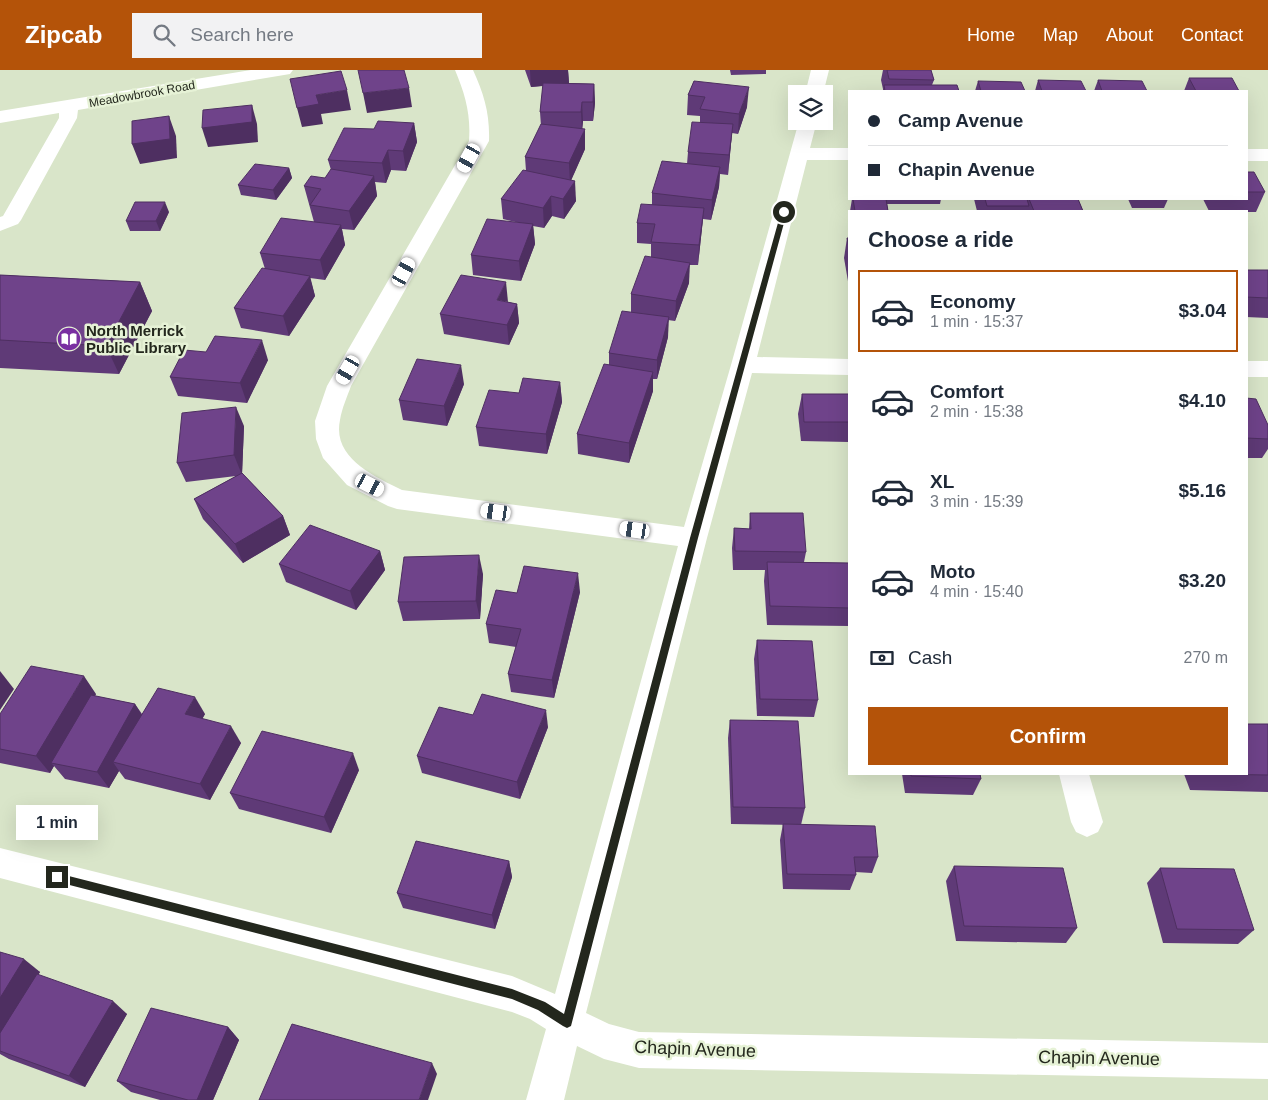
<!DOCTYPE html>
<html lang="en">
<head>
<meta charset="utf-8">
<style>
	body { margin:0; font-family:Helvetica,sans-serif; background:#f2f2f3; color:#1f2937; height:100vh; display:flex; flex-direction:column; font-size:19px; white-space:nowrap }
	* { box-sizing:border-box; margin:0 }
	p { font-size:16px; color:#747a83 }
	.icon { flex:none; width:28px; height:28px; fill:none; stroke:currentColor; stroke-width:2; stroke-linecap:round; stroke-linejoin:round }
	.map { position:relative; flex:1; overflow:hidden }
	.side { position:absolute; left:848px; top:140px; width:400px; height:565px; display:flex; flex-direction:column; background:#fff; border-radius:0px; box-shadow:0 5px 20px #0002 }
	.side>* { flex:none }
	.banner { position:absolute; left:848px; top:20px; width:400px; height:110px; border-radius:0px; box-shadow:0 5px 20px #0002; display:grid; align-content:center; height:110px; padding:0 20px; background:#fff }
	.buttons { position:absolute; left:788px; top:15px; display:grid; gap:10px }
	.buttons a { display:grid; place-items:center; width:45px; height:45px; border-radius:0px; background:#fff; box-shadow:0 5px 20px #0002; font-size:25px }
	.end { position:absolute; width:22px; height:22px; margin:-11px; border:6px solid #23271d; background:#fff; box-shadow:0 0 0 2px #fff }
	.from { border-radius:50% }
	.bubble { position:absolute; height:35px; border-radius:0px; background:#fff; box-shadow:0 5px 20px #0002; font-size:16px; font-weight:800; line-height:35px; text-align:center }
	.car { position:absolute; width:15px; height:30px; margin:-15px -8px; border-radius:6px; box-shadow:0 0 4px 1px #0007; background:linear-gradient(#fff 24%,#345 0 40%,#fff 0 76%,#345 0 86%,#fff 0) }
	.banner b { display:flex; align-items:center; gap:18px; height:48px; font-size:19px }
	.banner b+b { border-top:1px solid #e0e1e3 }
	.banner i { width:12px; height:12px; background:#1f2937 }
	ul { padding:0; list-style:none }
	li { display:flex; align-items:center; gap:15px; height:82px; margin:0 10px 8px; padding:0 10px; border:2px solid transparent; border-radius:0px }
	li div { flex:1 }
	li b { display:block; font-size:19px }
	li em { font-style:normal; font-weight:800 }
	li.active { border-color:#b45309 }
	li>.icon { width:45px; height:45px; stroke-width:1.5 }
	h2 { padding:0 20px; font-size:22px; line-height:60px }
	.pay { display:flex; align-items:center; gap:12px; height:55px; padding:0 20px; font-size:19px }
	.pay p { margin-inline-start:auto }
	.cta { display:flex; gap:10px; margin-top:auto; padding:10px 20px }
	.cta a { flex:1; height:58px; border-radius:0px; background:#b45309; color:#fff; font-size:20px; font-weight:800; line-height:58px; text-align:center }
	header { display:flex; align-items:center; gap:30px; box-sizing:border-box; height:70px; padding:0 25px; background:#b45309; color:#fff }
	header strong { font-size:24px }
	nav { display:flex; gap:28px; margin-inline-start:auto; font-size:18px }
	.search { width:350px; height:45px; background:#f2f2f3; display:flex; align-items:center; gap:12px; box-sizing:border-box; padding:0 18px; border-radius:0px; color:#747a83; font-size:19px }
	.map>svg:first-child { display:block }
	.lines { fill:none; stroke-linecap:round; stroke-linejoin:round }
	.minor { fill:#fff; fill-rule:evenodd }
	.wall { fill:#5f3a77 }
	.shaded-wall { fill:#4e2f61 }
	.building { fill:#6f438a; stroke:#4e2f61 }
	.route { fill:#23271d }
	.labels { text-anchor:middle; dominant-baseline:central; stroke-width:5; stroke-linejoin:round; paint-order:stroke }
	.far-street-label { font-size:12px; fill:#23271d; stroke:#e6f2d6 }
	.poi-label { font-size:15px; font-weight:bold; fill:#23271d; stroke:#e6f2d6; text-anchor:start }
	.near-street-label { font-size:18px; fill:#23271d; stroke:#e6f2d6 }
</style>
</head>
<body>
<header>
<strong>Zipcab</strong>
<div class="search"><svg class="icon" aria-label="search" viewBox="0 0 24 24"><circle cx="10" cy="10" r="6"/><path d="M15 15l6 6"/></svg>Search here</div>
<nav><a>Home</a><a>Map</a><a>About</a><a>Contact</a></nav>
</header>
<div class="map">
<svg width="1268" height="1030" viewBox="0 0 1268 1030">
	<rect width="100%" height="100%" fill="#d9e5c9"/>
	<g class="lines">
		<g class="minor">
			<path d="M251 0H293L290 4 284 5 78 40 77 48 21 150 18 154 0 161V147L3 146 59 48V43L0 53V41Z"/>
			<path d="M455 0H473C484 24 490 44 489 71L351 316C347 327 342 338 340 350 332 388 374 406 402 420L684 457 731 295 799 51H817L810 78H849V90H807L757 287 849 289V305L752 303 707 468 586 943 609 954 639 962 1268 973V1009L639 998 604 989 577 976 564 1030H526L546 959 530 949 512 942 0 808V778L512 906 555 924 678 476 397 439 388 436 347 415 323 388 316 369 315 351 327 316 469 71C471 44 465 24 455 0Z"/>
			<path d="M811 0H829L823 24H805Z"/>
			<rect x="1246" y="79" width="22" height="12"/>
			<rect x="1246" y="291" width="22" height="16"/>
			<path d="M1059 704H1089L1103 752 1098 762 1087 767 1076 762 1071 752Z"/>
		</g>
	</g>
	<g class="wall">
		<path d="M525 0H568L569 13H565L594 14 595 33 593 51H583L582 59 585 79 571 110 576 131 564 149 552 146 544 158 533 156 535 174 521 211 473 205 471 185 520 153 503 149 501 129 526 101 525 87 541 56 540 42 543 16 531 17Z"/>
		<path d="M730 0H766V4L731 5Z"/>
		<path d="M883 0H931L934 10 932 15 959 21H883V19L881 10Z"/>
		<path d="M1189 8 1239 21H1184Z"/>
		<path d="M1038 10 1086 21H1035Z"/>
		<path d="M1098 10 1147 21H1094Z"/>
		<path d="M694 11 747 37 738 64 732 63 728 105 720 104 719 117 711 150 703 149 698 195H689V213L675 251 668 250V267L657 309H653V321L629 393 578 384 577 364 609 294V283L631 242V224L651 187V174L637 173V153L652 134V123L687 94 688 82 700 52V46L687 45 688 25Z"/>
		<path d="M978 11 1025 21H975Z"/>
		<path d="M414 53 417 72 406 101 391 100 386 113 375 112 377 126 354 160 342 159 345 175 325 210 310 208 315 226 289 266 241 258 234 238 265 199 260 183 314 152 304 116 325 108 331 100 328 90 374 59Z"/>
		<path d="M289 98 292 108 276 130 241 125 238 115Z"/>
		<path d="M1246 102 1265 122 1256 142H1246V141H1209L1203 129H1246Z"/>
		<path d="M852 129H941L940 134H887L888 141H850Z"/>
		<path d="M974 129H1027L1028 131V129H1078L1083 141H977Z"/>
		<path d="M1128 129H1168L1164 138H1132Z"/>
		<path d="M169 142 160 161H130L126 151Z"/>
		<path d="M847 168H849V217L844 188Z"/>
		<path d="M1246 200H1268V248L1246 247Z"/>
		<path d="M0 205 140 212 152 241 119 304 0 298Z"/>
		<path d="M508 232 517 234 519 253 509 275 444 264 440 244Z"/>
		<path d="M206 282 268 290 247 333 178 326 170 307Z"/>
		<path d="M560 312 562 332 547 384 479 376 476 357 519 323Z"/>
		<path d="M464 314 447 356 403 350 399 330Z"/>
		<path d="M802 324H849V372L801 371 798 344Z"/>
		<path d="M1246 328 1268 355V379L1262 388H1246Z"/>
		<path d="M244 356 242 403 283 446 290 465 243 493 203 449 194 429 236 406 186 412 177 393Z"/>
		<path d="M750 443 806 482 804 492 849 493V556L767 555 764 511 765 500H733L732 478 734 458 749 459Z"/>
		<path d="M380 481 385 500 356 540 286 512 279 494Z"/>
		<path d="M483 504 480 549 403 551 398 532Z"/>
		<path d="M580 522 554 628 511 622 508 604 516 577 489 573 486 554 517 523Z"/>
		<path d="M757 570 818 630 814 647 757 646 754 589Z"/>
		<path d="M96 624 95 626 135 634 142 644H205L202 649 241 673 210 730 125 709 119 701 109 718 65 709 54 696 50 703 0 693V644Z"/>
		<path d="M473 645 548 657 520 729 422 703 417 686Z"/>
		<path d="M730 650 805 738 801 755 731 754 728 668Z"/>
		<path d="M1268 654V722L1190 720 1184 704H1246Z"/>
		<path d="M359 700 331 763 239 739 230 723Z"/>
		<path d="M902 704H980L981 709 973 725 905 723Z"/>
		<path d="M783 754 878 787 872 803 855 802 856 805 850 820 783 819 780 770Z"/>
		<path d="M509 791 512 807 495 859 403 838 397 823Z"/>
		<path d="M954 796 1077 858 1066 873 956 871 946 811Z"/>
		<path d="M1160 798 1254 860 1238 874 1163 873 1147 813Z"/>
		<path d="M0 882 40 902 38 905 127 944 85 1017 9 989 0 984Z"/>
		<path d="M228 957 239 970 213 1030H160L131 1022 117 1011Z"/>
	</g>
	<g class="shaded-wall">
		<path d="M530 0H568L569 13 531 17Z"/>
		<path d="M594 14 595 33 593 51V32Z"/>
		<path d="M749 17 747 37 738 64 739 44Z"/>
		<path d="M409 18 412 37 367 43 363 23Z"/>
		<path d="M347 20 351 40 321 44 323 54 302 57 297 38 316 25Z"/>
		<path d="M582 32 583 51 582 62 581 42Z"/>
		<path d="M252 35 257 54 258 72 208 77 202 58Z"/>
		<path d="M169 46 176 66 177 88 140 94 132 74Z"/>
		<path d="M414 53 417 72 406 101 403 81Z"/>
		<path d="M733 54 731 74 728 105 729 85Z"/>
		<path d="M585 59V79L570 113 569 93Z"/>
		<path d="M388 80 391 100 386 113 382 93Z"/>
		<path d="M720 97 719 117 711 150 712 130Z"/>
		<path d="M289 98 292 108 276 130 273 120Z"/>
		<path d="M374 106 377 126 354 160 349 141Z"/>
		<path d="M575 111 576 131 564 149 563 129Z"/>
		<path d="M551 126 552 146 544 158 543 138Z"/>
		<path d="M165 132 169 142 160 161 156 151Z"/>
		<path d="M704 138 702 158 698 195 699 175Z"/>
		<path d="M533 154 535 174 521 211 519 191Z"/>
		<path d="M341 155 345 175 325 210 320 190Z"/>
		<path d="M690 193 689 213 675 251 676 231Z"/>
		<path d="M310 206 315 226 289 266 283 246Z"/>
		<path d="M140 212 152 241 119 304 106 276Z"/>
		<path d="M506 212 508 232 497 230Z"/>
		<path d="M517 234 519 253 509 275 507 255Z"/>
		<path d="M669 247 668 267 657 309V290Z"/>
		<path d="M262 270 268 290 247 333 240 313Z"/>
		<path d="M461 295 464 314 447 356 444 336Z"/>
		<path d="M653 302V321L629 393V373Z"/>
		<path d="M560 312 562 332 547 384 546 364Z"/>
		<path d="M236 337 244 356 242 405 234 385Z"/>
		<path d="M283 446 290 465 243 493 235 474Z"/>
		<path d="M380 481 385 500 356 540 350 521Z"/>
		<path d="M479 485 483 504 480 549 476 531Z"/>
		<path d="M578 503 580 522 554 628 552 610Z"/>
		<path d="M0 601 14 619 0 640Z"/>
		<path d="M84 606 96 624 56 694 51 693 54 696 50 703 36 686Z"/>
		<path d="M195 627 205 644 195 662 185 644Z"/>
		<path d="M135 634 146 652 113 692 119 701 109 718 97 702Z"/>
		<path d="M546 640 548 657 520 729 517 712Z"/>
		<path d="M231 656 241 673 210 730 200 714Z"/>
		<path d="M353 683 359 700 331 763 324 747Z"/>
		<path d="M509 791 512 807 495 859 492 845Z"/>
		<path d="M24 889 40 902 0 969V928Z"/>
		<path d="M113 931 127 944 85 1017 69 1006Z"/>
		<path d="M228 957 239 970 213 1030H197Z"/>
		<path d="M432 993 437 1004 428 1030H419Z"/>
	</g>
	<g class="building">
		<path d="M358 0H404L409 18 363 23Z"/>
		<path d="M887 0H931L934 10 889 9Z"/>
		<path d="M341 1 347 20 316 25 319 34 297 38 290 9Z"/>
		<path d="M1189 8H1232L1239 21H1196Z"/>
		<path d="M1038 10 1081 11 1086 21H1042Z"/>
		<path d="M1098 10 1142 11 1147 21H1102Z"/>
		<path d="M694 11 749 17 739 44 700 39 705 27 688 25Z"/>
		<path d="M978 11 1021 12 1025 21H981Z"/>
		<path d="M543 13 594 14 593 32H582L581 42H540Z"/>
		<path d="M884 15H957L959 21H885Z"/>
		<path d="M252 35V52L202 58 203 40Z"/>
		<path d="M169 46 170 69 132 74V51Z"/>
		<path d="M378 51 414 53 403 81 388 80 382 93 328 90 344 58 374 59Z"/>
		<path d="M692 52 733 54 729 85 688 82Z"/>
		<path d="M541 54 585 59 569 93 525 87Z"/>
		<path d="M662 91 720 97 712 130 652 123Z"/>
		<path d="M255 94 289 98 273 120 238 115Z"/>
		<path d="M331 99 374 106 349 141 310 135 321 119 304 116 311 106 325 108Z"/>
		<path d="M523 100 575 111 563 129 551 126 543 138 501 129Z"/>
		<path d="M1246 102H1254L1265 122H1246Z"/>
		<path d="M853 129H886L888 141H855Z"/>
		<path d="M985 129H1027L1029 136H987Z"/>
		<path d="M1029 129H1078L1083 141H1034Z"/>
		<path d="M135 132H165L156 151H126Z"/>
		<path d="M641 134 704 138 699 175 651 172 655 154 637 153Z"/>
		<path d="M281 148 341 155 320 190 260 183Z"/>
		<path d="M487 149 533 154 519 191 471 185Z"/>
		<path d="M847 168H849V178Z"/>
		<path d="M645 186 690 193 676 231 631 224Z"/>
		<path d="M262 198 310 206 283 246 234 238Z"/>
		<path d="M1246 200H1268V228L1246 227Z"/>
		<path d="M0 205 140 212 106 276 0 270Z"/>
		<path d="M461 205 506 212 497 230 517 234 507 255 440 244Z"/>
		<path d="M622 241 669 247 657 290 609 283Z"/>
		<path d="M215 266 262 270 240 313 170 307 184 280 206 282Z"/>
		<path d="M417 289 461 295 444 336 399 330Z"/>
		<path d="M604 294 653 302 629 373 577 364Z"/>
		<path d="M523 308 560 312 546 364 476 357 489 320 519 323Z"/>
		<path d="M802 324H849V352H804Z"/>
		<path d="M1246 328 1256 329 1268 355V369L1246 368Z"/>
		<path d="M236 337 234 385 177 393 182 343Z"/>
		<path d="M242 403 283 446 235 474 194 429Z"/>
		<path d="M750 443H803L806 482 735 481 734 458 751 459Z"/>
		<path d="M310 455 380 481 350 521 279 494Z"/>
		<path d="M479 485 476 531 398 532 404 487Z"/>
		<path d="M767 492 849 493V538L770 536Z"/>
		<path d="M524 496 578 503 552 610 508 604 521 559 486 554 496 520 517 523Z"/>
		<path d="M757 570 812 571 818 630 760 629Z"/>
		<path d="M31 596 84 606 36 686 0 679V644Z"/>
		<path d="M158 618 195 627 185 644 231 656 200 714 113 692Z"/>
		<path d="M482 624 546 640 517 712 417 686 439 637 473 645Z"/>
		<path d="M91 625 135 634 97 702 51 693Z"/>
		<path d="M730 650 798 651 805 738 733 737Z"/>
		<path d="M1246 654H1268V705L1203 704H1246Z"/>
		<path d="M262 661 353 683 324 747 230 723Z"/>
		<path d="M911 704H980L981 709 911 706Z"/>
		<path d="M783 754 875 756 878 787H854L856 805 787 804Z"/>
		<path d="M416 771 509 791 492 845 397 823Z"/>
		<path d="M954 796 1063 798 1077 858 964 856Z"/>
		<path d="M1160 798 1234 799 1254 860 1177 859Z"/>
		<path d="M0 882 24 889 0 928Z"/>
		<path d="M37 904 113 931 69 1006 0 981V963Z"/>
		<path d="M151 938 228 957 197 1030H188L117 1011Z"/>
		<path d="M292 954 432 993 419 1030H259Z"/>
	</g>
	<path class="route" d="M784 140 787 142 698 468 571 956 567 958 563 956 538 940 512 929 54 811 52 807 57 803 512 919 545 932 564 944 690 468 781 142Z"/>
	<defs>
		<g id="library-disc" transform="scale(1.25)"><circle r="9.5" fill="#792fa1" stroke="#e6f2d6"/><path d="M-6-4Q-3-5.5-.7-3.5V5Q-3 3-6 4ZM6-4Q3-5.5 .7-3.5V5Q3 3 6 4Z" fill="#fff"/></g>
	</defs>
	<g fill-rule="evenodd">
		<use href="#library-disc" x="69" y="269"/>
	</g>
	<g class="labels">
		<g class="far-street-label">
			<text transform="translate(142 24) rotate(-10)">Meadowbrook Road</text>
		</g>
		<g class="poi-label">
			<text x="86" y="260">North Merrick<tspan x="86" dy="17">Public Library</tspan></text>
		</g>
		<g class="near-street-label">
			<text transform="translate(695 979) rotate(2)">Chapin Avenue</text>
			<text transform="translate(1099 988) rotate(1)">Chapin Avenue</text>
		</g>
	</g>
</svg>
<div class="buttons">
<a><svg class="icon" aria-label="layers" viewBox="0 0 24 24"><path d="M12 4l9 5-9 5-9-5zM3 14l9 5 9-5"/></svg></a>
</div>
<i class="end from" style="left:784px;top:142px"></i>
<i class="end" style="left:57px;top:807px"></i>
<div class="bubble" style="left:16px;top:735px;width:82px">1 min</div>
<i class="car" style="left:469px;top:88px;rotate:209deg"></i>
<i class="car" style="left:404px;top:202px;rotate:29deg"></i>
<i class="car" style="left:348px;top:300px;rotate:210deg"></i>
<i class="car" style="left:370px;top:415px;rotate:117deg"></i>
<i class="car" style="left:496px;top:442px;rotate:278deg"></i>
<i class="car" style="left:635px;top:460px;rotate:278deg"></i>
<div class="banner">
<b><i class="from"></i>Camp Avenue</b>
<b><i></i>Chapin Avenue</b>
</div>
<section class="side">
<h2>Choose a ride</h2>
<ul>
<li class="active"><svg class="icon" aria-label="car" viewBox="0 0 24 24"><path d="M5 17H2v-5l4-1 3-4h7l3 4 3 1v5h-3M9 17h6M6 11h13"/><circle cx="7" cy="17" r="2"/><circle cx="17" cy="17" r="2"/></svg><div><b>Economy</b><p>1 min · 15:37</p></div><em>$3.04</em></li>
<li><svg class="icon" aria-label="car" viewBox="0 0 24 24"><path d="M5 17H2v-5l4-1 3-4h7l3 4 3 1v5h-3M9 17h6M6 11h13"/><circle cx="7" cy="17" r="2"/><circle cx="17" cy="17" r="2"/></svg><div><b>Comfort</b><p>2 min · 15:38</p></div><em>$4.10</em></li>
<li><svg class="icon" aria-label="car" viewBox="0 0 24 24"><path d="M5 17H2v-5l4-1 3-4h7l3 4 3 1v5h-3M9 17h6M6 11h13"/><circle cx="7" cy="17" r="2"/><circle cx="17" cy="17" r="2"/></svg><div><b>XL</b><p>3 min · 15:39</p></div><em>$5.16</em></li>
<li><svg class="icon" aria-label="car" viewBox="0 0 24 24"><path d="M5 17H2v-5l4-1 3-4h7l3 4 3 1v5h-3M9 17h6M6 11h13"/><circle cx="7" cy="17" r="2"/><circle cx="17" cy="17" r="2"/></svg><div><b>Moto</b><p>4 min · 15:40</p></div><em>$3.20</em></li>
</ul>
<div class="pay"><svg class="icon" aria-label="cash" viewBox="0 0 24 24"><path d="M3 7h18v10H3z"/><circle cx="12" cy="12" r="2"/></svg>Cash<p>270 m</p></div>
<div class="cta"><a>Confirm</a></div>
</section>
</div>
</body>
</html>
